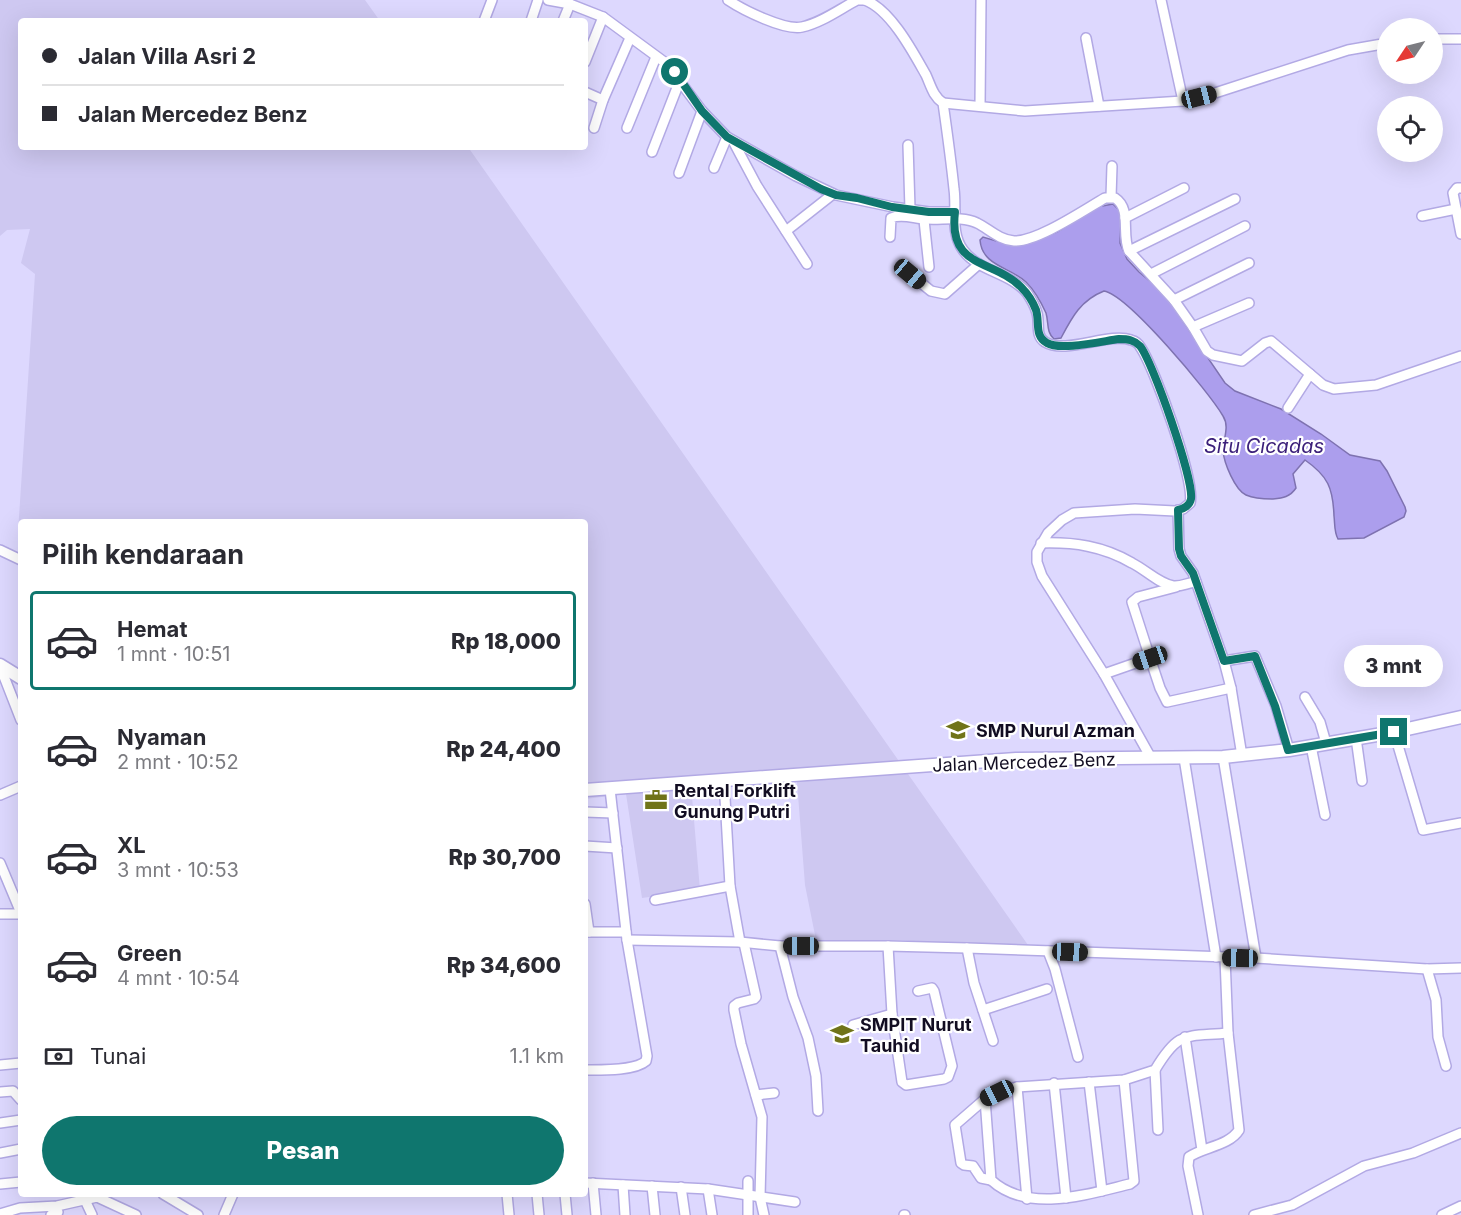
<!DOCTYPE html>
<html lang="id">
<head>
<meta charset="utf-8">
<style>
	body { margin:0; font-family:Inter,sans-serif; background:#f2f2f3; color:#2b2b33; height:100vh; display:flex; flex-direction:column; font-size:22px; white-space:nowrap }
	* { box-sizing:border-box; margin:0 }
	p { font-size:20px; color:#7c7c81 }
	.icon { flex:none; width:33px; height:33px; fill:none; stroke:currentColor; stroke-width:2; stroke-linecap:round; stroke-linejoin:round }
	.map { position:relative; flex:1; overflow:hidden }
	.sheet { position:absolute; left:18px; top:519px; width:570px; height:678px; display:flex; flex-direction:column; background:#fff; border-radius:6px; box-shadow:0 6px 24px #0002 }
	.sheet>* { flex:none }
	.top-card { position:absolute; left:18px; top:18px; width:570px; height:132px; border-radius:6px; box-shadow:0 6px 24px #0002; display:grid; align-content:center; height:132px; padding:0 24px; background:#fff }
	.needle { width:39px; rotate:235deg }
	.fabs { position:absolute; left:1377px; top:18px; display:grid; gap:12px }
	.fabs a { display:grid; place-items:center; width:66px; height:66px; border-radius:50%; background:#fff; box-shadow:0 6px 24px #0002; font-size:30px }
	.end { position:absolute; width:27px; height:27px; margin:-14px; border:8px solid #0f766e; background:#fff; box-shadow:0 0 0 3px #fff }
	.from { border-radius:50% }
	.bubble { position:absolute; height:42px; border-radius:21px; background:#fff; box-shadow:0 6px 24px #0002; font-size:20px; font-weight:800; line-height:42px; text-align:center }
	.car { position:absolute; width:18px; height:36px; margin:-18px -9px; border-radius:8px; box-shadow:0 0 4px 2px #0007; background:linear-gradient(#222 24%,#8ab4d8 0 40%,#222 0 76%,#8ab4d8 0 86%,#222 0) }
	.top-card b { display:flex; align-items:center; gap:21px; height:57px; font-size:22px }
	.top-card b+b { border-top:2px solid #e1e1e2 }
	.top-card i { width:15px; height:15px; background:#2b2b33 }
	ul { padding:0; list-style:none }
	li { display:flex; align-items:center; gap:18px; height:99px; margin:0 12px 9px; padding:0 12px; border:3px solid transparent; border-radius:6px }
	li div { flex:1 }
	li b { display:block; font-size:22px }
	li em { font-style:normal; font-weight:800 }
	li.selected { border-color:#0f766e }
	li>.icon { width:54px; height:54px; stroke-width:1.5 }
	h2 { padding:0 24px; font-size:27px; line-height:72px }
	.pay { display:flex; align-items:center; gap:15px; height:66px; padding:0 24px; font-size:22px }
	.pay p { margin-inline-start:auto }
	.button { display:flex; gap:12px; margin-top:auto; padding:12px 24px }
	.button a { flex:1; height:69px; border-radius:36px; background:#0f766e; color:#fff; font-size:24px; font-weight:800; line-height:69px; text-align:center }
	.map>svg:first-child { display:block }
	.built { fill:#cec8f1 }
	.water { fill:#ac9eed; stroke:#7e72b0; stroke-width:1.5 }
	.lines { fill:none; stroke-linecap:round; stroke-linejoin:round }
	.minor-casing { stroke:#b2a9e4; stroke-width:12 }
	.major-casing { stroke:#b2a9e4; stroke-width:15 }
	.minor { stroke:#fff; stroke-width:9 }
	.major { stroke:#fff; stroke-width:12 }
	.route { stroke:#0f766e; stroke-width:8 }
	.labels { text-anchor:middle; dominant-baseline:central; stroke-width:4.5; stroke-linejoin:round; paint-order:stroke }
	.poi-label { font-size:18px; font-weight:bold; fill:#120d22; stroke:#fff; text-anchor:start }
	.street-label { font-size:18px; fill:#120d22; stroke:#fff }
	.water-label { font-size:20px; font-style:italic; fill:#3c207a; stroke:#fff }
</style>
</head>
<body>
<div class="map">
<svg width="1461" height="1215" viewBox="0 0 1461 1215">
	<rect width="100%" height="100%" fill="#ddd8fe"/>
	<path class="built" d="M0 0H365L380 21H21V147H468L1028 945 975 948 903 940H816L805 885 797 782 691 785 700 890 642 898 626 794 585 799V522H21V533L18 532 35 274 21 263 30 229 7 230 0 236Z"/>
	<path class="water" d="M1113 204 1119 210 1121 221 1120 243 1127 259 1139 272 1163 292 1225 383 1235 391 1281 409 1321 434 1350 455 1380 461 1387 471 1405 507 1406 511 1404 517 1364 538 1338 539C1334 532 1335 524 1334 516 1333 488 1328 476 1305 460L1293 474 1296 488C1290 497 1283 498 1273 499 1265 499 1253 498 1246 495 1235 490 1224 463 1223 451 1223 439 1230 427 1223 416 1209 392 1128 295 1104 291 1081 300 1072 317 1061 338L1054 339C1046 332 1049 323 1046 313 1041 302 1035 291 1026 282 1010 267 982 266 980 240L983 237 1003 243 1037 240 1057 232 1097 207Z"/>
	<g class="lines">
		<g class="minor-casing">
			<g id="minor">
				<path d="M548 0 570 4 603 17 667 64 702 111 727 137 796 176 836 195 893 207 929 212H955"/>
				<path d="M728 0C743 10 785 31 802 27 821 23 840 9 857 0H864"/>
				<path d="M865 0C891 10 913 52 926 75 931 86 933 96 943 103 947 131 951 160 954 189 957 210 950 232 963 250 979 272 1010 272 1027 293 1031 299 1035 306 1037 313 1040 324 1035 336 1045 342 1065 355 1109 332 1131 340 1135 341 1139 344 1141 348 1155 369 1196 482 1190 503L1183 509 1175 511 1135 509 1074 513 1062 520 1048 533 1037 552V562L1042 576 1104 674 1151 758"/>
				<path d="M1161 0 1183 101"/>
				<path d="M484 21 492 0"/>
				<path d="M531 21 538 0"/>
				<path d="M563 21 570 4"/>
				<path d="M1086 38 1099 106"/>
				<path d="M1432 39H1461"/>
				<path d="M585 62 603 17"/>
				<path d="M585 92 603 100"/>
				<path d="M943 103 1025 111 1183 101 1215 93 1348 50 1388 43"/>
				<path d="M980 106 981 0"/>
				<path d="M594 128 603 100 630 38"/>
				<path d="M627 128 656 57"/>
				<path d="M733 141 757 186 807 264"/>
				<path d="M908 145 910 209"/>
				<path d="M652 152 680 80"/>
				<path d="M714 168 727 137"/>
				<path d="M679 173 702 111"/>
				<path d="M1461 188H1457L1453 193 1461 234"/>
				<path d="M1111 197 1112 166"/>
				<path d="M1422 216 1456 209"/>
				<path d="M1125 218 1184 188"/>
				<path d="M924 220 929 267"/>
				<path d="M786 231 833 194"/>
				<path d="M890 237 891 218C902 213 915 219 927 219 943 220 962 216 977 223 989 229 999 240 1014 241 1037 242 1084 210 1105 198H1115C1132 209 1121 235 1129 251L1174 300 1193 327 1207 351 1213 355 1242 361 1265 343 1271 341 1323 385 1334 389 1376 385 1461 356"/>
				<path d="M1129 251 1235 199"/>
				<path d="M910 274 931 291 945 294 979 264"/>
				<path d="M1151 274 1245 226"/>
				<path d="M1174 300 1249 263"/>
				<path d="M1193 327 1249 303"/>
				<path d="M1288 408 1310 374"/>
				<path d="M1178 510 1179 549 1181 556 1193 573 1224 661 1231 688 1242 756"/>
				<path d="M1041 543C1074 542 1103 546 1132 563 1146 570 1158 583 1173 586 1182 587 1189 582 1196 582"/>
				<path d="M0 550 21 560"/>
				<path d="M1150 658 1160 688 1167 702 1231 688"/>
				<path d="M1224 661 1255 656 1276 706 1289 750"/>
				<path d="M3 674 21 720"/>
				<path d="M1104 674 1150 658 1132 602 1138 597 1176 587"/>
				<path d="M1305 697 1320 722 1326 743"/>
				<path d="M1394 732 1423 830 1461 823"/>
				<path d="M1356 738 1362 781"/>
				<path d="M1311 746 1325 815"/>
				<path d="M1223 757 1256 958"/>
				<path d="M1184 758 1216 957"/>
				<path d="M724 780 730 886 740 942"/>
				<path d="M0 795 21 786"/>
				<path d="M585 812 613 813"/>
				<path d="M585 846 617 848"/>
				<path d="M0 863 21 913"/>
				<path d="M655 900 730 886"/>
				<path d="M585 904 589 932"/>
				<path d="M0 914H21"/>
				<path d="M585 932H626"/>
				<path d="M627 940 740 942 780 946H888L967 948 1256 958 1427 969 1461 968"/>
				<path d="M744 943 756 997 754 999 738 1003 734 1006V1010L741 1044 762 1117 760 1197 764 1215"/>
				<path d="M780 946 793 997 808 1038 816 1076 818 1111"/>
				<path d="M888 946 892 1014 902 1082 906 1085 944 1079 948 1077 952 1066 934 991 932 988 918 991"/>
				<path d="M967 948 974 983 993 1041"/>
				<path d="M1048 951 1055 969 1078 1057"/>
				<path d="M1427 969 1436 1000 1438 1037 1446 1066"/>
				<path d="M983 1010 1047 989"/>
				<path d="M853 1025 892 1014"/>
				<path d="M1185 1037 1202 1150"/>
				<path d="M0 1065 21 1063"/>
				<path d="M585 1070C601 1070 635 1071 646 1061L647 1056 627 940 610 789"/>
				<path d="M1155 1070 1158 1130"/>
				<path d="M1089 1082 1102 1191"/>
				<path d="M1054 1083 1066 1198"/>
				<path d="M1017 1087 1027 1199"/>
				<path d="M0 1092 13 1091 21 1100"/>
				<path d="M756 1095 774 1093"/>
				<path d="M985 1099 991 1180C1028 1214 1088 1194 1130 1184L1134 1181 1124 1080"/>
				<path d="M0 1123 21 1120"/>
				<path d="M0 1153 21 1149"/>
				<path d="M991 1180 981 1178 973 1166 964 1165 961 1163 955 1125 985 1099 997 1093 1017 1087 1124 1080 1155 1070C1179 1030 1185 1037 1228 1033"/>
				<path d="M748 1181V1215"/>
				<path d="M585 1183 708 1189 795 1202"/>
				<path d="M593 1183 596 1215"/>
				<path d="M0 1184 21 1182"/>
				<path d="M623 1185 625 1215"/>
				<path d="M652 1186 655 1215"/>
				<path d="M681 1187 685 1215"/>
				<path d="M708 1189 712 1215"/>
				<path d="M163 1194 198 1215"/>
				<path d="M507 1194 509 1215"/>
				<path d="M537 1194 539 1215"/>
				<path d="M565 1194 567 1215"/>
				<path d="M85 1200 92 1215"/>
				<path d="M0 1214 20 1208 57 1206 97 1197 136 1215"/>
				<path d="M51 1215 58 1212"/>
				<path d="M224 1215 233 1194"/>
				<path d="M904 1215H905"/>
				<path d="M1198 1215 1188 1166 1189 1157C1203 1147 1229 1146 1239 1130L1228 1033 1225 958"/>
				<path d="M1254 1215 1292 1205 1364 1166 1413 1153 1461 1133"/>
				<path d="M1442 1215 1461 1206"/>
			</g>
		</g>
		<g class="major-casing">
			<g id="major">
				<path d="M0 665 21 678"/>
				<path d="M585 790 1016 759 1223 757 1289 750 1394 732 1461 717"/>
			</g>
		</g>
		<use href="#minor" class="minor"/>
		<use href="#major" class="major"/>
	</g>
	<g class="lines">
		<path class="route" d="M675 72 702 111 727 137 821 189 836 195 857 198 892 207 929 212H955C948 269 993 259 1021 287 1028 294 1033 302 1036 310 1040 322 1034 336 1047 343 1060 351 1103 341 1119 339 1128 339 1134 340 1140 346 1153 362 1194 480 1191 499 1190 505 1184 509 1178 510L1179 549 1181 556 1193 573 1224 661 1255 656 1275 706 1288 750 1394 732"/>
	</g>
	<defs>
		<g id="school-bare" transform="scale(1.8)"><path d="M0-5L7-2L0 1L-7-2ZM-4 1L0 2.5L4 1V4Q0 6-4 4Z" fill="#707319" stroke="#fff" stroke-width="2.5" paint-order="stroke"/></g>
		<g id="office-bare" transform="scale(1.8)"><path d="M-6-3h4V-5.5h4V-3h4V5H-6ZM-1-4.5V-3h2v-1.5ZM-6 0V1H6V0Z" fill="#707319" stroke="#fff" stroke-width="2.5" paint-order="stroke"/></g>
	</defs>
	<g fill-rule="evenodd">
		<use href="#school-bare" x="958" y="730"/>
		<use href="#office-bare" x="656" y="800"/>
		<use href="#school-bare" x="842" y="1034"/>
	</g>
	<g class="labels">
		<g class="poi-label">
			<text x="976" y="730">SMP Nurul Azman</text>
			<text x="674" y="790">Rental Forklift<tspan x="674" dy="21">Gunung Putri</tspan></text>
			<text x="860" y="1024">SMPIT Nurut<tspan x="860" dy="21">Tauhid</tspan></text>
		</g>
		<g class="street-label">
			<text transform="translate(1024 762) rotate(-2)">Jalan Mercedez Benz</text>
		</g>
		<g class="water-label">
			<text x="1264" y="446">Situ Cicadas</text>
		</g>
	</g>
</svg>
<div class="fabs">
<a><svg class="needle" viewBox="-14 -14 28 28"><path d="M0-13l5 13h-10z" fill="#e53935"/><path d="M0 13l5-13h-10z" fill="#7c7c81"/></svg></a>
<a><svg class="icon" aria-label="locate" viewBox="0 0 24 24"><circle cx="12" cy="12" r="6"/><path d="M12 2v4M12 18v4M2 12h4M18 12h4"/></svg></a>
</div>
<i class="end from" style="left:675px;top:72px"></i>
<i class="end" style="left:1394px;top:732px"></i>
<div class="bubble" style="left:1344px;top:645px;width:99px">3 mnt</div>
<i class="car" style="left:1199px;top:97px;rotate:76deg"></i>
<i class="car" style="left:910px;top:274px;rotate:130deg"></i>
<i class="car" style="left:1150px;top:658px;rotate:251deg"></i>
<i class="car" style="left:801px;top:946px;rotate:270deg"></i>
<i class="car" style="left:1070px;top:952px;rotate:92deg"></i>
<i class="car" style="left:1240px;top:958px;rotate:271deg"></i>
<i class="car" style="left:997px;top:1093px;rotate:244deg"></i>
<div class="top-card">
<b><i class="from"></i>Jalan Villa Asri 2</b>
<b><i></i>Jalan Mercedez Benz</b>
</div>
<section class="sheet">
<h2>Pilih kendaraan</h2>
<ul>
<li class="selected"><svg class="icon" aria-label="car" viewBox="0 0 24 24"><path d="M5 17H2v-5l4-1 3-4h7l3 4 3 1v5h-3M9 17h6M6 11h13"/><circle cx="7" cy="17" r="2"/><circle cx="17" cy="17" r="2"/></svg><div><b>Hemat</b><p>1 mnt · 10:51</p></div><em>Rp 18,000</em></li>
<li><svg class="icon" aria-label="car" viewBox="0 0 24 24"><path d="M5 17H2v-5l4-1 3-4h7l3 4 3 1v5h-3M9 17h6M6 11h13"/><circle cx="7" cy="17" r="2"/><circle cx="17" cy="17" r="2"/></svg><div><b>Nyaman</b><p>2 mnt · 10:52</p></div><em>Rp 24,400</em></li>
<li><svg class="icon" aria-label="car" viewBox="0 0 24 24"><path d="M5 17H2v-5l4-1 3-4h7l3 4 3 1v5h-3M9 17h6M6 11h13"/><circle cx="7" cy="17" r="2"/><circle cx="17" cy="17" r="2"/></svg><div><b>XL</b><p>3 mnt · 10:53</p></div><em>Rp 30,700</em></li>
<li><svg class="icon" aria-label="car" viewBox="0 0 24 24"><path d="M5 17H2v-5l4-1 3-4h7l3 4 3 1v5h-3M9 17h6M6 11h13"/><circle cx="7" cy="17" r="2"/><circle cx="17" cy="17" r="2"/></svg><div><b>Green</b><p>4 mnt · 10:54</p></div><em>Rp 34,600</em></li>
</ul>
<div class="pay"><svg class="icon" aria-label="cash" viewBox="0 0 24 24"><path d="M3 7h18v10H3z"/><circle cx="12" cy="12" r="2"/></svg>Tunai<p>1.1 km</p></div>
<div class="button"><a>Pesan</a></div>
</section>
</div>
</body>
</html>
